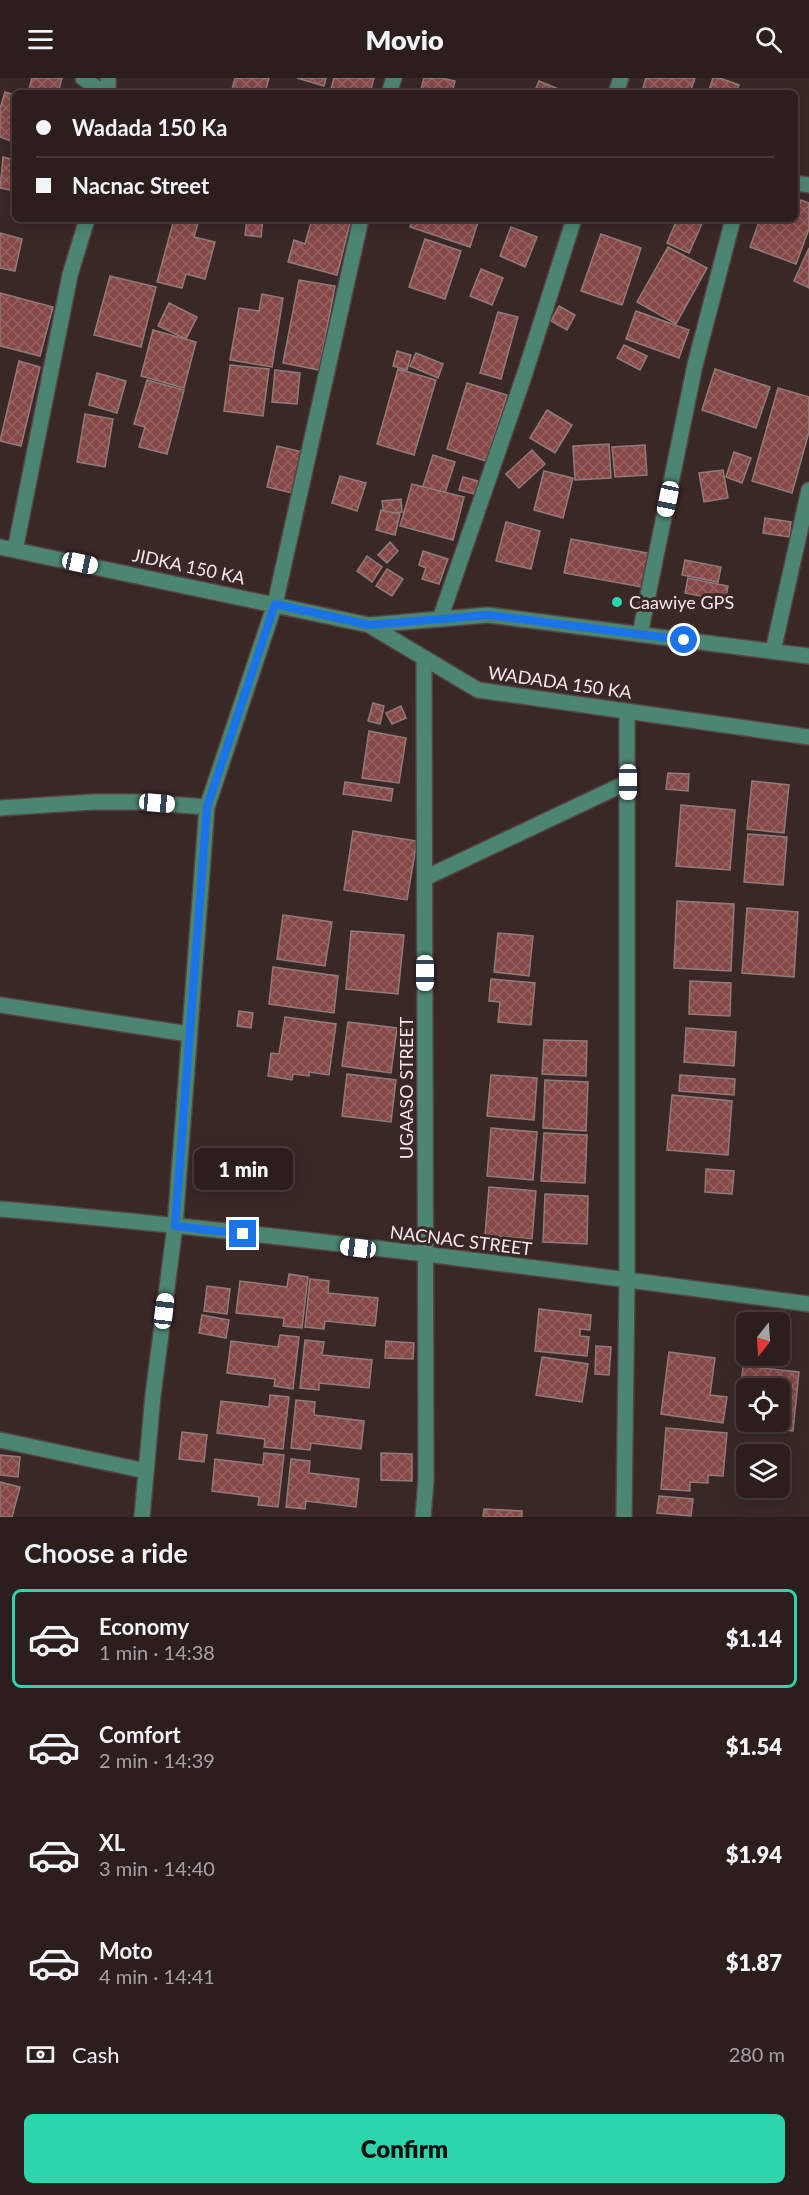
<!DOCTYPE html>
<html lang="en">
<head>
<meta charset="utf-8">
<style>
	body { margin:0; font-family:Lato,sans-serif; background:#342726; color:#f1f3f6; height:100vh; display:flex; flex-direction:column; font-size:22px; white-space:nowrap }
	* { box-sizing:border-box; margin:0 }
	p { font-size:20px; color:#a6a2a4 }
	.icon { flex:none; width:33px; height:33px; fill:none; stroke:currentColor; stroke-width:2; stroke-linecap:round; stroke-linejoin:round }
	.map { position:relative; height:1439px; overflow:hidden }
	.drawer { display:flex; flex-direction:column; background:#2c1e1d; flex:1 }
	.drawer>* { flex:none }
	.top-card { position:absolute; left:12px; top:12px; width:786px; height:132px; border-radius:9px; box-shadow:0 3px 15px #0003,0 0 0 2px #483c3b; display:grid; align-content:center; height:132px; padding:0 24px; background:#2c1e1d }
	.needle { width:39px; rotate:197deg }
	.controls { position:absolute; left:736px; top:1234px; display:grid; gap:12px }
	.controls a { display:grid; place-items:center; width:54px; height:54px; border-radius:9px; background:#2c1e1d; box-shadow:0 3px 15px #0003,0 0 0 2px #483c3b; font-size:30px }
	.end { position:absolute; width:27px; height:27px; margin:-14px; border:8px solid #1a73e8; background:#fff; box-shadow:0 0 0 3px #fff }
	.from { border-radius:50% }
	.bubble { position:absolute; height:42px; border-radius:9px; background:#2c1e1d; box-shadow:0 3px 15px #0003,0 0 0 2px #483c3b; font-size:20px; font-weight:800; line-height:42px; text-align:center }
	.car { position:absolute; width:18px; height:36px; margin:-18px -9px; border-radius:8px; box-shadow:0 0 4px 2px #0007; background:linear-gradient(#fff 24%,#345 0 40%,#fff 0 76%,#345 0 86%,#fff 0) }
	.top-card b { display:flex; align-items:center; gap:21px; height:57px; font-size:22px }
	.top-card b+b { border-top:2px solid #483c3b }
	.top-card i { width:15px; height:15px; background:#f1f3f6 }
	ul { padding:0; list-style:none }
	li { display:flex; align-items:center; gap:18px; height:99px; margin:0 12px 9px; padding:0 12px; border:3px solid transparent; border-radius:9px }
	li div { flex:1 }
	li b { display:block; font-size:22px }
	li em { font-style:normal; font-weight:800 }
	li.active { border-color:#2cd5ab }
	li>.icon { width:54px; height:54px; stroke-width:1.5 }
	h2 { padding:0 24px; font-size:27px; line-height:72px }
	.pay { display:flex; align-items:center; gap:15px; height:66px; padding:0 24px; font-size:22px }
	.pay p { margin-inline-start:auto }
	.action { display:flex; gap:12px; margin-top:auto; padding:12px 24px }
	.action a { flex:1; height:69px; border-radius:9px; background:#2cd5ab; color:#111; font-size:24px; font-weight:800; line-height:69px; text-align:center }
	header { display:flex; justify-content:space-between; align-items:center; height:78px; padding:0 24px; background:#2c1e1d; font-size:27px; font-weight:800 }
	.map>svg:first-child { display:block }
	.building { fill:url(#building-cross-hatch); stroke:#917b7a; stroke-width:1.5; fill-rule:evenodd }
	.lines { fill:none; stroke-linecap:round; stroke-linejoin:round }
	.minor-casing { stroke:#544342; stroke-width:18 }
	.minor { stroke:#4d8573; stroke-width:15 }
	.route { stroke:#1a73e8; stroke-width:8 }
	.poi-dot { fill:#2cd5ab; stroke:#3a2827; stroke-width:2 }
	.labels { text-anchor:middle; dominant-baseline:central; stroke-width:6; stroke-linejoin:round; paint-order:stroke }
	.street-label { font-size:18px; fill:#f5e8e8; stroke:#3a2827 }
	.poi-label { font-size:18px; fill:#f5e8e8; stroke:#3a2827; text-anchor:start }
</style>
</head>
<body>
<header><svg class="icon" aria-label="menu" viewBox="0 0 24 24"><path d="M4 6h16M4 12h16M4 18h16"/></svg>Movio<svg class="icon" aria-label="search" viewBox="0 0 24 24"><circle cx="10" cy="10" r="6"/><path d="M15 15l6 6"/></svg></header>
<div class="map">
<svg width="809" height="1439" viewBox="0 0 809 1439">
	<defs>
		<pattern id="building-cross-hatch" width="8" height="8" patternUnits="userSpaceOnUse" patternTransform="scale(1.5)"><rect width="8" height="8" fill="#864747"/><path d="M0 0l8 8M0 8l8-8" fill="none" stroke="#986262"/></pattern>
	</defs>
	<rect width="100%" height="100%" fill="#3a2827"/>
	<g class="building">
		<path d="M32 0H62L58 15H28Z"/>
		<path d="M235 0H269L265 15H231Z"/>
		<path d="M297 0H326L324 8Z"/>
		<path d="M334 0H374L370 15H346L331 11Z"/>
		<path d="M424 0H442L455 3 452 15H420Z"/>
		<path d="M646 0H695L690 15H646L642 13Z"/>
		<path d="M713 0H720L739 7 736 15H708Z"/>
		<path d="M539 3 563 13 562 15H534Z"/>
		<path d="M5 14 15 17V51L11 63 0 59V31Z"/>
		<path d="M3 79 15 82V113L0 110Z"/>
		<path d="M801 122 809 125V151L796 186 750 169 760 141H795Z"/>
		<path d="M174 141 198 145 194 159 215 164 205 201 186 196 182 210 157 204Z"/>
		<path d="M247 141H263L261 159 245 157Z"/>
		<path d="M312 141H334L350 145 337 197 288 184 294 162 305 166Z"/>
		<path d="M413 141H479L470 169 410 149Z"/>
		<path d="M677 141H704L689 175 667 165Z"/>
		<path d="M511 149 537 159 525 189 500 178Z"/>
		<path d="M0 155 22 161 15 193 0 190Z"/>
		<path d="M601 156 641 170 622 227 581 213Z"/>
		<path d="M425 161 461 173 445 221 409 209Z"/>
		<path d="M668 169 707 190 676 246 637 224Z"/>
		<path d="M809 170V210L794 203Z"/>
		<path d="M481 191 503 200 492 227 470 218Z"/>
		<path d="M110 198 156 209 141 269 94 257Z"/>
		<path d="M299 202 335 208 319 292 283 285Z"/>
		<path d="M0 215 53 229 40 278 0 268Z"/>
		<path d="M262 216 283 220 272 289 230 282 239 230 259 233Z"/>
		<path d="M169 225 197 239 186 261 158 248Z"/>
		<path d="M559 228 575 237 567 252 551 243Z"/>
		<path d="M636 233 689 252 679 280 626 261Z"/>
		<path d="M498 234 518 239 501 301 480 295Z"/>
		<path d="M153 252 196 264 184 310 141 298Z"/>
		<path d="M624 267 647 278 640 292 617 280Z"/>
		<path d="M397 273 411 277 407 292 393 288Z"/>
		<path d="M416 275 443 286 438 300 410 288Z"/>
		<path d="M19 283 40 289 21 368 0 363Z"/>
		<path d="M230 287 269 291 263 338 224 333Z"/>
		<path d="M398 291 436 302 414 377 377 366Z"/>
		<path d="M715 291 770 309 756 350 702 332Z"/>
		<path d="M275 292 300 295 297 326 272 324Z"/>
		<path d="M97 295 126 303 117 335 89 327Z"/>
		<path d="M147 302 184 312 167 376 139 369 145 349 134 346Z"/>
		<path d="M467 305 507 317 486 383 447 371Z"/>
		<path d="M778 310 809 319V354L792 415 752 403Z"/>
		<path d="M547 332 572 347 555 375 530 360Z"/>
		<path d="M85 336 113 341 105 389 77 384Z"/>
		<path d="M609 366 611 400 575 402 573 368Z"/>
		<path d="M645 367 647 397 615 399 612 369Z"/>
		<path d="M277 368 311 376 301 417 267 409Z"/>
		<path d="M532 372 545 386 519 410 506 396Z"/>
		<path d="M734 374 751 380 742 405 726 399Z"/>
		<path d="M433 377 455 384 444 418 422 411Z"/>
		<path d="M723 392 728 420 704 424 699 395Z"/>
		<path d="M544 393 573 400 563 440 534 432Z"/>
		<path d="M340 398 366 405 357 433 332 425Z"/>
		<path d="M463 399 478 403 475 416 459 412Z"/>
		<path d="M412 406 464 419 453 462 400 448Z"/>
		<path d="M401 421 402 434 384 436 382 423Z"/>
		<path d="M381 432 400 436 395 457 376 452Z"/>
		<path d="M765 440 791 444 789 459 763 455Z"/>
		<path d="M506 444 540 453 531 491 496 483Z"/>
		<path d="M571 461 653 476 647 510 564 495Z"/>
		<path d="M390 464 398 473 387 485 378 477Z"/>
		<path d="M423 473 448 481 439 506 422 501 426 490 419 487Z"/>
		<path d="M367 478 382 489 372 504 357 493Z"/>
		<path d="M685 482 721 489 718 504 682 497Z"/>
		<path d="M387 491 403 501 392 518 376 508Z"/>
		<path d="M688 500 728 508 725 523 685 515Z"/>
		<path d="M373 625 384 628 380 646 368 643Z"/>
		<path d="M401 628 406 640 392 646 386 635Z"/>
		<path d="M369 653 406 660 399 705 362 700Z"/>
		<path d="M668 695 689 696 688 713 666 711Z"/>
		<path d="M752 703 789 707 784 755 747 751Z"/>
		<path d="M345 704 393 711 391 723 343 716Z"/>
		<path d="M681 727 735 732 730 792 676 788Z"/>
		<path d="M353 753 417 763 407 822 344 812Z"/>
		<path d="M748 756 787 759 783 807 744 804Z"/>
		<path d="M677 823 734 826 731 893 674 890Z"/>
		<path d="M747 830 798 834 794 899 742 895Z"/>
		<path d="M283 837 332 844 325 888 277 881Z"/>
		<path d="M351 853 404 857 398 916 346 911Z"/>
		<path d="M498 855 533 858 529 898 494 894Z"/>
		<path d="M273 889 338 898 334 935 269 926Z"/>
		<path d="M491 901 535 905 531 947 498 944 500 924 489 923Z"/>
		<path d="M690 903 731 905 730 938 689 936Z"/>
		<path d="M239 933 253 935 251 950 237 948Z"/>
		<path d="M285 939 336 946 329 997 309 994V998L293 996 292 1002 268 998 271 975 279 976Z"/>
		<path d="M348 944 397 950 391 995 342 988Z"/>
		<path d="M686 950 736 954 734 988 684 984Z"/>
		<path d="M544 962 587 963 586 998 542 996Z"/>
		<path d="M347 996 396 1002 391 1044 342 1038Z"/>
		<path d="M491 997 537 1000 534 1042 487 1038Z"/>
		<path d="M680 997 735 1001 734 1017 679 1013Z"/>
		<path d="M545 1002 588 1004 586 1053 543 1050Z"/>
		<path d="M672 1017 732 1023 728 1077 667 1072Z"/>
		<path d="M491 1050 537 1054 533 1102 487 1098Z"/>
		<path d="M544 1055 587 1057 585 1105 541 1103Z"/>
		<path d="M706 1091 734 1093 732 1116 705 1114Z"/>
		<path d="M489 1109 536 1113 532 1161 485 1157Z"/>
		<path d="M545 1116 588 1118 587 1166 543 1164Z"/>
		<path d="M289 1196 308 1199 302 1250 283 1248 284 1240 236 1235 240 1203 287 1209Z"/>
		<path d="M310 1201 329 1203 328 1215 378 1220 375 1248 325 1243 324 1251 305 1249Z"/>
		<path d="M207 1208 230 1211 227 1236 204 1233Z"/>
		<path d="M539 1231 591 1237 590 1252 580 1251V1258L589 1259 587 1278 535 1273Z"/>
		<path d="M202 1237 229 1242 226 1260 199 1255Z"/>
		<path d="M280 1257 299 1259 293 1311 274 1308 275 1301 227 1295 231 1263 278 1269Z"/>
		<path d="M305 1262 324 1264 322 1277 372 1282 369 1310 319 1305V1312L300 1310Z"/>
		<path d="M386 1263 414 1265 413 1281 385 1280Z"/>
		<path d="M596 1268 611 1269 609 1297 595 1296Z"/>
		<path d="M669 1274 715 1280 710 1317 727 1319 723 1345 661 1336Z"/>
		<path d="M542 1279 588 1286 582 1324 536 1317Z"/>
		<path d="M743 1288 799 1294 793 1353 737 1347ZM747 1311H780V1344H747Z"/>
		<path d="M270 1317 289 1319 283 1371 264 1369 265 1361 217 1355 221 1323 269 1329Z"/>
		<path d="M296 1322 315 1324 314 1337 364 1343 361 1371 311 1365 310 1372 291 1370Z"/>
		<path d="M666 1350 727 1355 723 1398 708 1397V1405L690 1404V1413L661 1411Z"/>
		<path d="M182 1354 207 1357 204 1384 179 1381Z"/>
		<path d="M264 1375 284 1377 278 1429 258 1427 259 1419 212 1413 215 1381 263 1387Z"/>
		<path d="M381 1375 412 1376V1403L381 1402Z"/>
		<path d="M0 1377 20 1379 18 1399 0 1397Z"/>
		<path d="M291 1381 310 1383 309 1395 359 1401 356 1429 306 1423 305 1431 286 1429Z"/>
		<path d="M0 1404 20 1409 12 1439H0Z"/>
		<path d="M659 1418 693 1421 691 1438 657 1435Z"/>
		<path d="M484 1431 522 1433V1439H483Z"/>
	</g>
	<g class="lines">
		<g class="minor-casing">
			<g id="minor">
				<path d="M83 0 103 15"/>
				<path d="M108 15V0"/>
				<path d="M389 15 394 0"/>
				<path d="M616 15 621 0"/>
				<path d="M795 105 809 107"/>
				<path d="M0 469 369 547 488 537 809 578"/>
				<path d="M15 472 70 197 87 141"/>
				<path d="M440 541 524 298 574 141"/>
				<path d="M369 547 478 612 809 659"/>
				<path d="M640 556 695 287 733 141"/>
				<path d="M773 573 809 412"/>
				<path d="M0 730 93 724H140L207 729"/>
				<path d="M425 800 628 704"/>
				<path d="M0 927 189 956"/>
				<path d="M0 1131C270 1154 540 1190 809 1226"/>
				<path d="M0 1362 146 1393"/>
				<path d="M142 1439 153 1317 175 1148 207 729 275 526 361 141"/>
				<path d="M423 1439 426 1402 424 580"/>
				<path d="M624 1439 627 1202V634"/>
			</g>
		</g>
		<use href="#minor" class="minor"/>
	</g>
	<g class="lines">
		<path class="route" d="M243 1156 175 1148 207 729 275 526 369 547 488 537 684 562"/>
	</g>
	<circle class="poi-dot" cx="617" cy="524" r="6"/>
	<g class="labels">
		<g class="street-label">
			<text transform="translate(189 488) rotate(12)">JIDKA 150 KA</text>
			<text transform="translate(560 604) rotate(8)">WADADA 150 KA</text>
			<text transform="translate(406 1010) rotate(-90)">UGAASO STREET</text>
			<text transform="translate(461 1162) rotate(7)">NACNAC STREET</text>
		</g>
		<g class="poi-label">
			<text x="629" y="524">Caawiye GPS</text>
		</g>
	</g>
</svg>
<div class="controls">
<a><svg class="needle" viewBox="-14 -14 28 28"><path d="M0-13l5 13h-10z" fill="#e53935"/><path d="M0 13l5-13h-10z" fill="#a6a2a4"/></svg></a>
<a><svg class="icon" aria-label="locate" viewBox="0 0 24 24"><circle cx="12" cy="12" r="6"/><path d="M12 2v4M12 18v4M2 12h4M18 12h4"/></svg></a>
<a><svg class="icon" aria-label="layers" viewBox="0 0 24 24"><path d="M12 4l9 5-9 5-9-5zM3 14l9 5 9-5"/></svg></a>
</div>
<i class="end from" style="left:684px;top:562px"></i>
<i class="end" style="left:243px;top:1156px"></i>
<div class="bubble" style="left:194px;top:1070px;width:99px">1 min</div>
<i class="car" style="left:668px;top:421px;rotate:192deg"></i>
<i class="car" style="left:80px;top:485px;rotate:102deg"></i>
<i class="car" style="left:628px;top:704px;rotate:180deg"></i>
<i class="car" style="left:157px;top:725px;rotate:95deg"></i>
<i class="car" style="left:425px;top:895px;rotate:180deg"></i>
<i class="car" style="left:358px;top:1170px;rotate:277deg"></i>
<i class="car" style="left:164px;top:1233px;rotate:7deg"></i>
<div class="top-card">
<b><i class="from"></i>Wadada 150 Ka</b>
<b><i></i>Nacnac Street</b>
</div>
</div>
<section class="drawer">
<h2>Choose a ride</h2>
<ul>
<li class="active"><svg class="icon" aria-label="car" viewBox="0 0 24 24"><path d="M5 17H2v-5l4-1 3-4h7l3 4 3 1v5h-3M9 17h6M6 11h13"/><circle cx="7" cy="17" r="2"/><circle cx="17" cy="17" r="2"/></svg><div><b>Economy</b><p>1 min · 14:38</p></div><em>$1.14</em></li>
<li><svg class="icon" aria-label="car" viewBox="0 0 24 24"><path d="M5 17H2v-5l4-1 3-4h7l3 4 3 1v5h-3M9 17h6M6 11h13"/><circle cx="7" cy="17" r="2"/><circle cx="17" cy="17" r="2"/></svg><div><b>Comfort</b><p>2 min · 14:39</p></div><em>$1.54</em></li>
<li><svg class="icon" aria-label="car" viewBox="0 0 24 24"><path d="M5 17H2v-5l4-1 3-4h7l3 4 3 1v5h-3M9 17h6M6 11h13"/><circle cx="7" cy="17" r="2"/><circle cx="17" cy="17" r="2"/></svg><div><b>XL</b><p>3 min · 14:40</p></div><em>$1.94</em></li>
<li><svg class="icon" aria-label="car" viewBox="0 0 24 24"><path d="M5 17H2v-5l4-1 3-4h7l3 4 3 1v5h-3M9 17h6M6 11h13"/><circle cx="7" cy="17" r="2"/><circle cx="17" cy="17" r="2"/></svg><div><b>Moto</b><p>4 min · 14:41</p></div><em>$1.87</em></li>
</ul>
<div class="pay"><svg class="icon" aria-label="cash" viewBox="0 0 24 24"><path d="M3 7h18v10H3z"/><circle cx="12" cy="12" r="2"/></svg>Cash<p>280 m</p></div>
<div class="action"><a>Confirm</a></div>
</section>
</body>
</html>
